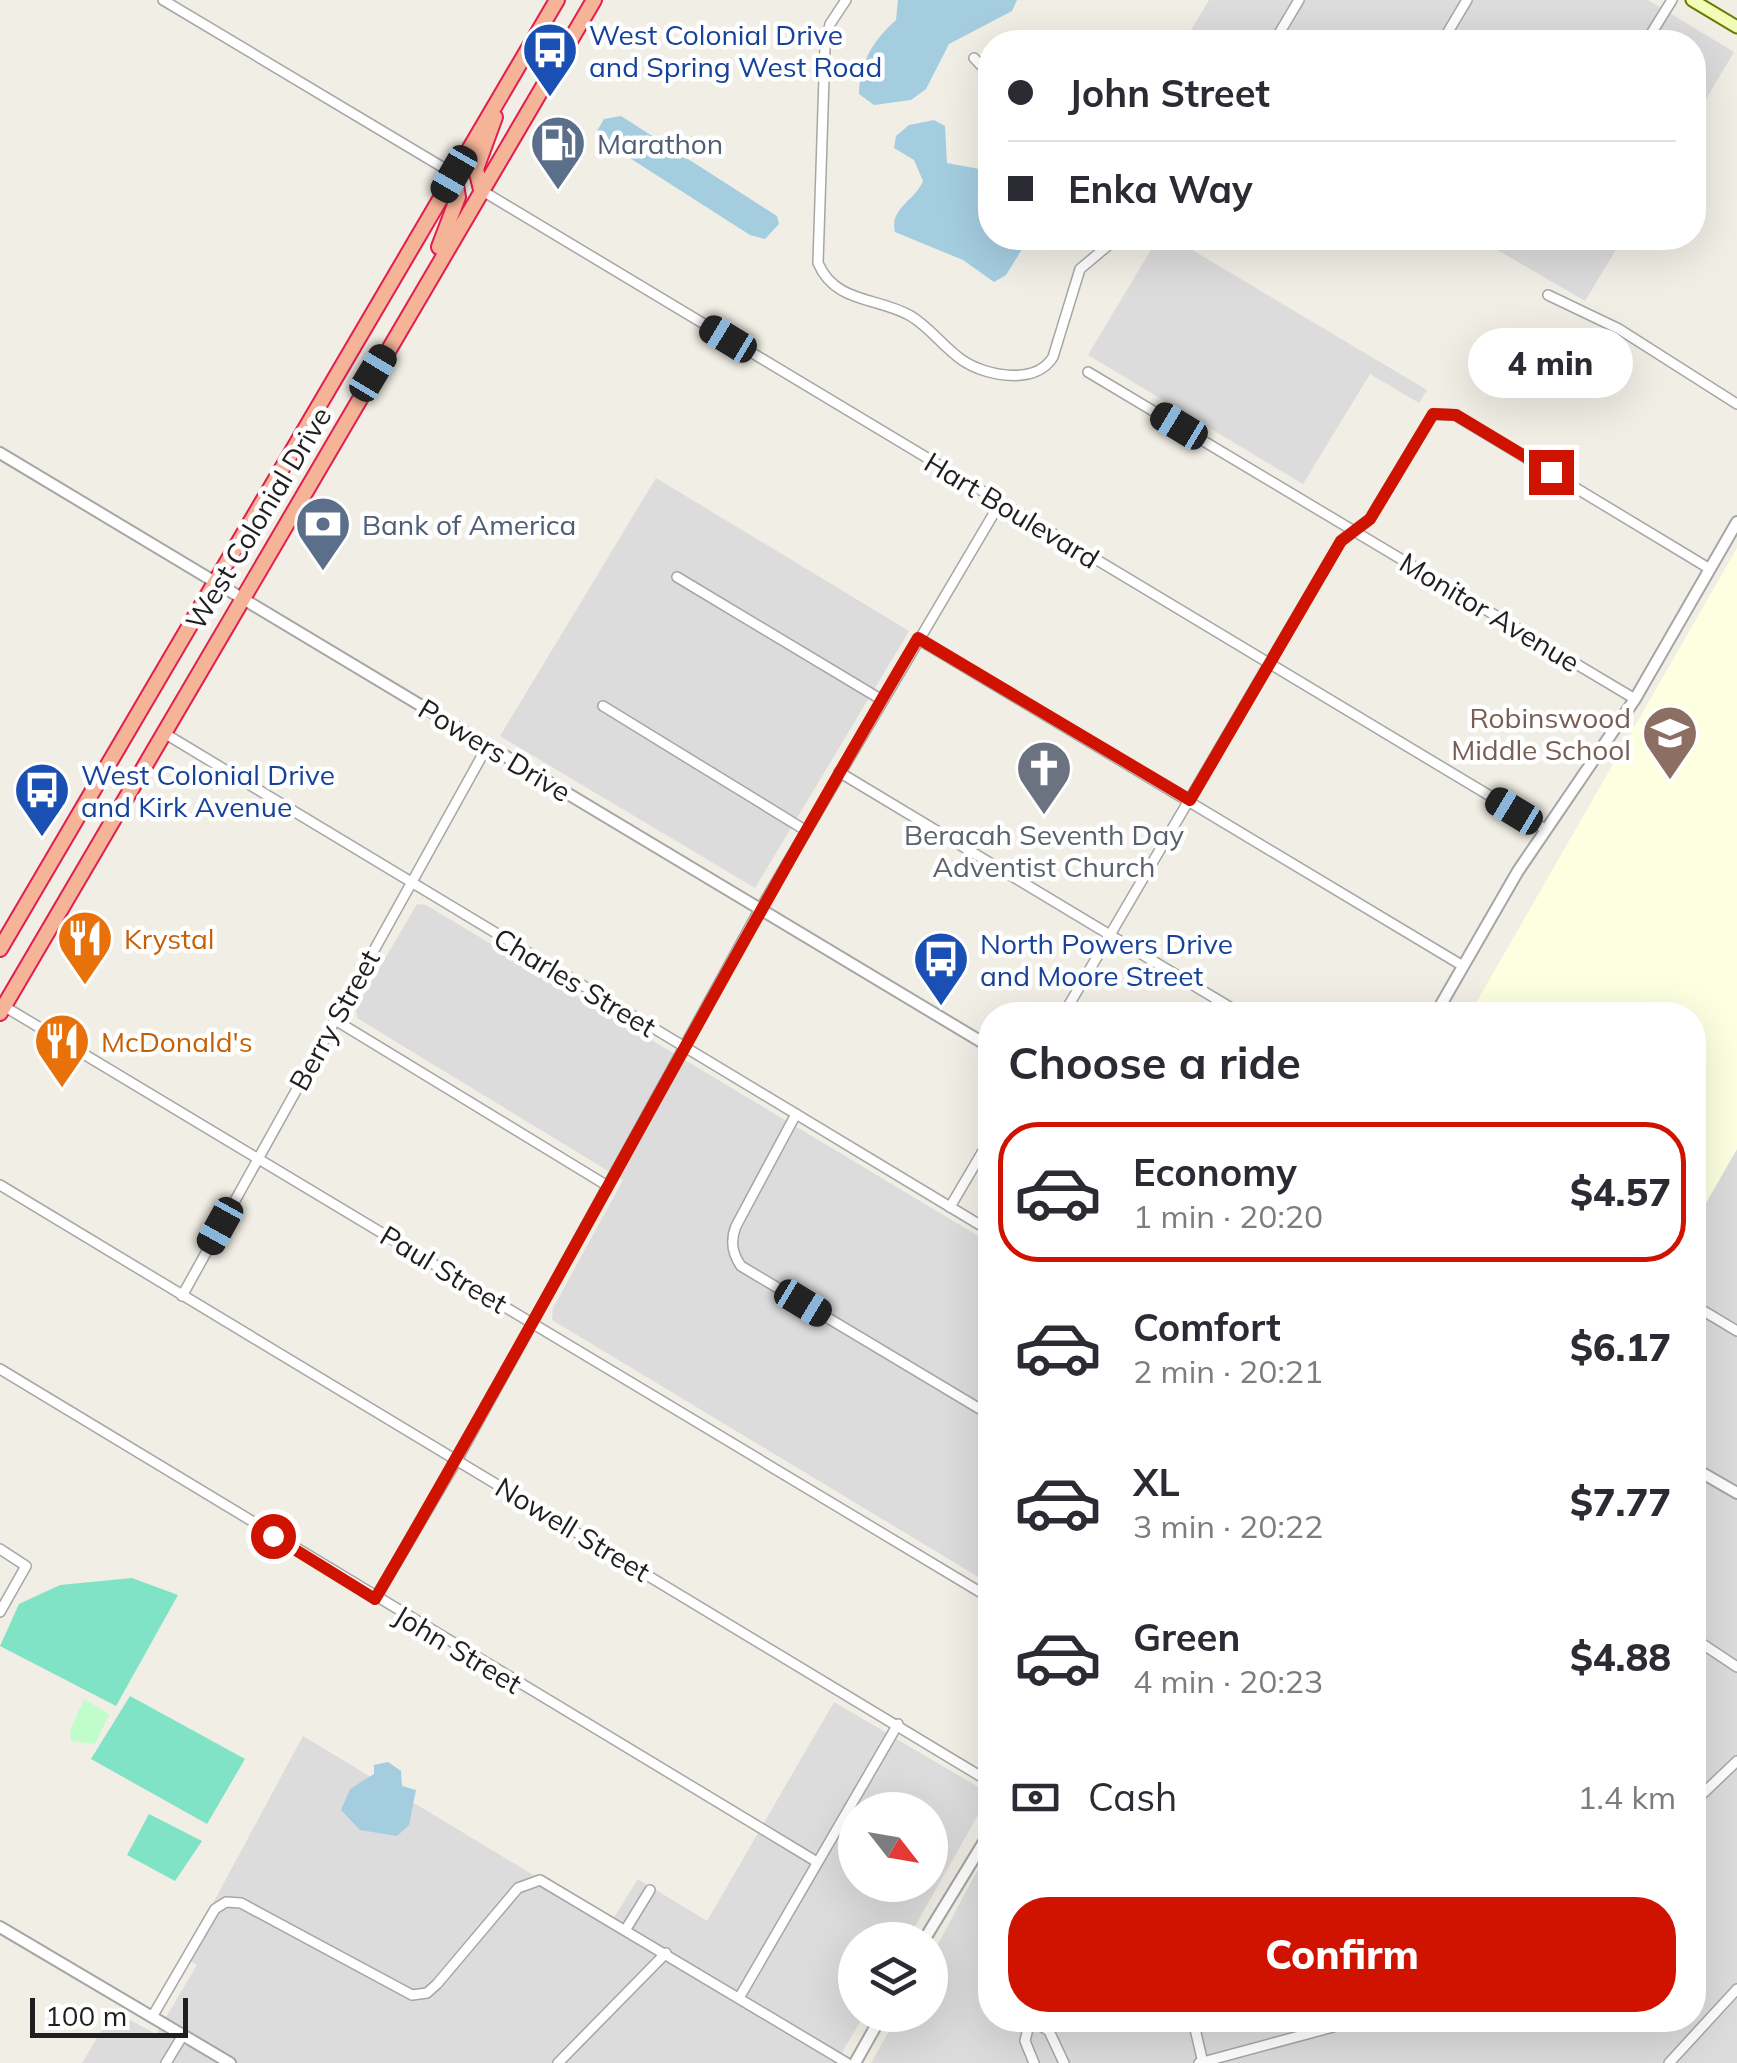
<!DOCTYPE html>
<html lang="en">
<head>
<meta charset="utf-8">
<style>
	body { margin:0; font-family:Mulish,sans-serif; background:#f7f7f7; color:#2b2b33; height:100vh; display:flex; flex-direction:column; font-size:38px; white-space:nowrap }
	* { box-sizing:border-box; margin:0 }
	p { font-size:32px; color:#7c7c81 }
	.icon { flex:none; width:55px; height:55px; fill:none; stroke:currentColor; stroke-width:2; stroke-linecap:round; stroke-linejoin:round }
	.map { position:relative; flex:1; overflow:hidden }
	.sheet { position:absolute; left:978px; top:1002px; width:728px; height:1030px; display:flex; flex-direction:column; background:#fff; border-radius:40px; box-shadow:0 10px 40px #0002 }
	.sheet>* { flex:none }
	.guide { position:absolute; left:978px; top:30px; width:728px; height:220px; border-radius:40px; box-shadow:0 10px 40px #0002; display:grid; align-content:center; height:220px; padding:0 30px; background:#fff }
	.needle { width:65px; rotate:121deg }
	.fabs { position:absolute; left:838px; top:1792px; display:grid; gap:20px }
	.fabs a { display:grid; place-items:center; width:110px; height:110px; border-radius:50%; background:#fff; box-shadow:0 10px 40px #0002; font-size:50px }
	.scale { position:absolute; left:30px; bottom:25px; width:158px; box-sizing:border-box; padding-left:10px; border:5px solid #1f1f1f; border-top:0; font-size:28px; line-height:35px; white-space:nowrap; color:#1f1f1f; -webkit-text-stroke:8px #fff; paint-order:stroke }
	.end { position:absolute; width:45px; height:45px; margin:-22px; border:12px solid #cf1300; background:#fff; box-shadow:0 0 0 5px #fff }
	.from { border-radius:50% }
	.bubble { position:absolute; height:70px; border-radius:35px; background:#fff; box-shadow:0 10px 40px #0002; font-size:32px; font-weight:800; line-height:70px; text-align:center }
	.car { position:absolute; width:30px; height:60px; margin:-30px -15px; border-radius:12px; box-shadow:0 0 8px 2px #0007; background:linear-gradient(#222 24%,#8ab4d8 0 40%,#222 0 76%,#8ab4d8 0 86%,#222 0) }
	.guide b { display:flex; align-items:center; gap:35px; height:95px; font-size:38px }
	.guide b+b { border-top:2px solid #e1e1e2 }
	.guide i { width:25px; height:25px; background:#2b2b33 }
	ul { padding:0; list-style:none }
	li { display:flex; align-items:center; gap:30px; height:140px; margin:0 20px 15px; padding:0 10px; border:5px solid transparent; border-radius:40px }
	li div { flex:1 }
	li b { display:block; font-size:38px }
	li em { font-style:normal; font-weight:800 }
	li.selected { border-color:#cf1300 }
	li>.icon { width:90px; height:90px; stroke-width:1.5 }
	h2 { padding:0 30px; font-size:45px; line-height:120px }
	.pay { display:flex; align-items:center; gap:25px; height:110px; padding:0 30px; font-size:38px }
	.pay p { margin-inline-start:auto }
	.action { display:flex; gap:20px; margin-top:auto; padding:20px 30px }
	.action a { flex:1; height:115px; border-radius:40px; background:#cf1300; color:#fff; font-size:40px; font-weight:800; line-height:115px; text-align:center }
	.map>svg:first-child { display:block }
	.residential { fill:#dddcdc; fill-rule:evenodd }
	.education { fill:#fcffe0 }
	.park { fill:#c1fccb }
	.pitch { fill:#80e3c6 }
	.water { fill:#a4cde0 }
	.lines { fill:none; stroke-linecap:round; stroke-linejoin:round }
	.minor-casing { stroke:#a6a6a6; stroke-width:12 }
	.tertiary-casing { stroke:#a6a6a6; stroke-width:14 }
	.secondary-casing { stroke:#637c00; stroke-width:15 }
	.trunk-casing { stroke:#e31e4f; stroke-width:18 }
	.minor { stroke:#fff; stroke-width:9 }
	.tertiary { stroke:#fff; stroke-width:10 }
	.secondary { stroke:#f2fcb7; stroke-width:11 }
	.trunk { stroke:#f5b498; stroke-width:14 }
	.route { stroke:#cf1300; stroke-width:12 }
	.labels { text-anchor:middle; dominant-baseline:central; stroke-width:9; stroke-linejoin:round; paint-order:stroke }
	.transit-label { font-size:28px; fill:#164399; stroke:#fff; text-anchor:start }
	.service-label { font-size:28px; fill:#4e5e75; stroke:#fff; text-anchor:start }
	.street-label { font-size:28px; fill:#1f1f1f; stroke:#fff }
	.education-label { font-size:28px; fill:#785e54; stroke:#fff; text-anchor:end }
	.worship-label { font-size:28px; fill:#5b616d; stroke:#fff }
	.food-label { font-size:28px; fill:#c56008; stroke:#fff; text-anchor:start }
</style>
</head>
<body>
<div class="map">
<svg width="1737" height="2063" viewBox="0 0 1737 2063">
	<rect width="100%" height="100%" fill="#f0eee5"/>
	<g class="residential">
		<path d="M1209 0H1648L1734 52 1693 121 1692 42H1184Z"/>
		<path d="M1158 238H1172L1427 390 1419 403 1370 374 1303 484 1088 355Z"/>
		<path d="M1477 238H1623L1585 301Z"/>
		<path d="M656 478 909 631 755 888 500 736Z"/>
		<path d="M417 904 426 905 990 1243V1584L552 1320 553 1308 623 1180 357 1018 356 1008Z"/>
		<path d="M1737 1149V2063H871L898 2015H930V1959L990 1847V2020H1692L1693 1213 1699 1216Z"/>
		<path d="M834 1702 990 1794 907 1940H855V2015H864L836 2063H82L113 2011 156 2034 197 1965 184 1957 303 1736 611 1922 638 1879 707 1921ZM855 1810H930V1885H855Z"/>
	</g>
	<path class="education" d="M1737 548V1149L1698 1216 1692 1213V1015H1469Z"/>
	<path class="park" d="M84 1699 109 1714 95 1744 71 1741 70 1731Z"/>
	<g class="pitch">
		<path d="M132 1578 178 1595 116 1706 0 1646 19 1604 60 1585Z"/>
		<path d="M130 1696 245 1759 207 1824 91 1759Z"/>
		<path d="M149 1814 202 1841 175 1881 127 1855Z"/>
	</g>
	<g class="water">
		<path d="M898 0H1017L1012 11 949 44 926 89 911 100 874 105 859 94C860 61 873 41 896 20Z"/>
		<path d="M621 116 777 216 779 224 765 239 750 235 600 139 597 131 604 119Z"/>
		<path d="M934 120 945 126 947 163 990 171V238H1029L1006 275 994 282 963 260 895 232C889 208 915 201 923 181L914 160 894 148 896 136 909 125Z"/>
		<path d="M388 1762 401 1771 402 1786 416 1790 409 1825 397 1836 360 1830 341 1810 350 1789 374 1774V1765Z"/>
	</g>
	<g class="lines">
		<g class="minor-casing">
			<g id="minor">
				<path d="M163 0 454 174"/>
				<path d="M846 0 830 24 825 47 818 263C835 303 876 297 909 315 929 326 943 347 962 360 987 377 1036 385 1053 357L1080 269 1117 238"/>
				<path d="M1279 34 1292 42"/>
				<path d="M1274 42 1299 0"/>
				<path d="M1442 42 1467 0"/>
				<path d="M1646 42 1672 0"/>
				<path d="M974 58 990 75"/>
				<path d="M481 190 1545 829"/>
				<path d="M1548 295 1619 329 1737 404"/>
				<path d="M1088 372 1635 699"/>
				<path d="M677 577 882 700"/>
				<path d="M918 639 1463 966"/>
				<path d="M603 706 805 830"/>
				<path d="M164 733 990 1231"/>
				<path d="M839 772 1243 1015"/>
				<path d="M2 1005 990 1598"/>
				<path d="M1063 1015 1341 541 1370 519 1433 414 1455 415 1710 569"/>
				<path d="M335 1020 606 1185"/>
				<path d="M796 1114 736 1226C730 1241 732 1253 741 1266L990 1415"/>
				<path d="M0 1185 990 1782"/>
				<path d="M950 1207 990 1139"/>
				<path d="M182 1296 488 745"/>
				<path d="M1692 1304 1737 1331"/>
				<path d="M0 1369 817 1862"/>
				<path d="M0 1549 26 1566 0 1612"/>
				<path d="M375 1599 457 1460 756 916 1000 503"/>
				<path d="M1692 1637 1737 1667"/>
				<path d="M1692 1804 1737 1761"/>
				<path d="M626 1929 650 1890"/>
				<path d="M739 1998 898 1724"/>
				<path d="M152 2017 215 1909 226 1902 241 1903 412 1995 427 1993 437 1984 518 1888 540 1880 847 2063"/>
				<path d="M1030 2020 1025 2041 1034 2063"/>
				<path d="M1031 2020 1049 2031 1064 2063"/>
				<path d="M1193 2020 1203 2063"/>
				<path d="M166 2063 183 2035"/>
				<path d="M558 2063 666 1953"/>
				<path d="M1199 2063 1359 2020"/>
				<path d="M1669 2063 1737 1989"/>
			</g>
		</g>
		<g class="tertiary-casing">
			<g id="tertiary">
				<path d="M0 453 990 1047"/>
				<path d="M1435 1015 1518 871 1635 699 1737 522"/>
				<path d="M1692 1467 1737 1493"/>
				<path d="M0 1927 230 2063"/>
				<path d="M924 1940 990 1832"/>
				<path d="M855 2063 882 2015"/>
			</g>
		</g>
		<g class="secondary-casing">
			<path id="secondary" d="M1692 0 1737 27"/>
		</g>
		<g class="trunk-casing">
			<g id="trunk">
				<path d="M481 190 476 169 495 117"/>
				<path d="M439 247 458 197 454 174"/>
				<path d="M0 949 557 0"/>
				<path d="M0 1013 594 0"/>
			</g>
		</g>
		<use href="#minor" class="minor"/>
		<use href="#tertiary" class="tertiary"/>
		<use href="#secondary" class="secondary"/>
		<use href="#trunk" class="trunk"/>
	</g>
	<g class="lines">
		<path class="route" d="M273 1536 375 1599C561 1281 730 955 918 638L1190 800 1341 541 1370 519 1433 414 1456 415 1551 472"/>
	</g>
	<defs>
		<g id="bus-pin" transform="scale(2.875)"><path d="M0 17L-7.5 6A9.5 9.5 0 1 1 7.5 6Z" fill="#1a4fb4" stroke="#fff"/><path d="M-5-6H5V4H4V6H2V4H-2V6H-4V4H-5ZM-3.5-4V0h7V-4ZM-3.5 1.2v1.5H-2V1.2ZM2 1.2v1.5H3.5V1.2Z" fill="#fff"/></g>
		<g id="fuel-pin" transform="scale(2.875)"><path d="M0 17L-7.5 6A9.5 9.5 0 1 1 7.5 6Z" fill="#5c6f8a" stroke="#fff"/><path d="M-5.5-6h7V0h2V4h1.3V-2.5L3-4.5l.8-.8L6-3V5H2.5V1h-1V6h-7ZM-4.2-4.7v3.2H.2V-4.7Z" fill="#fff"/></g>
		<g id="bank-pin" transform="scale(2.875)"><path d="M0 17L-7.5 6A9.5 9.5 0 1 1 7.5 6Z" fill="#5c6f8a" stroke="#fff"/><path d="M-6-4H6V4H-6ZM0-2.3a2.3 2.3 0 1 0 0 4.6a2.3 2.3 0 1 0 0-4.6Z" fill="#fff"/></g>
		<g id="school-pin" transform="scale(2.875)"><path d="M0 17L-7.5 6A9.5 9.5 0 1 1 7.5 6Z" fill="#8d6e63" stroke="#fff"/><path d="M0-5L7-2L0 1L-7-2ZM-4 1L0 2.5L4 1V4Q0 6-4 4Z" fill="#fff"/></g>
		<g id="church-pin" transform="scale(2.875)"><path d="M0 17L-7.5 6A9.5 9.5 0 1 1 7.5 6Z" fill="#6b7280" stroke="#fff"/><path d="M-1.2-6h2.4v3.5h3.3v2.4h-3.3V6h-2.4V-.1h-3.3v-2.4h3.3Z" fill="#fff"/></g>
		<g id="restaurant-pin" transform="scale(2.875)"><path d="M0 17L-7.5 6A9.5 9.5 0 1 1 7.5 6Z" fill="#e8710a" stroke="#fff"/><path d="M-5-6h1v4h1v-4h1v4h1v-4h1v5L-1.5 .5V6h-2V.5L-5-1ZM5-6V6H3V1.5H1.5Q1.5-4 5-6Z" fill="#fff"/></g>
	</defs>
	<g fill-rule="evenodd">
		<use href="#bus-pin" x="550" y="50"/>
		<use href="#fuel-pin" x="558" y="143"/>
		<use href="#bank-pin" x="323" y="524"/>
		<use href="#school-pin" x="1670" y="733"/>
		<use href="#church-pin" x="1044" y="768"/>
		<use href="#bus-pin" x="42" y="790"/>
		<use href="#restaurant-pin" x="85" y="938"/>
		<use href="#bus-pin" x="941" y="959"/>
		<use href="#restaurant-pin" x="62" y="1041"/>
	</g>
	<g class="labels">
		<g class="transit-label">
			<text x="589" y="34">West Colonial Drive<tspan x="589" dy="32">and Spring West Road</tspan></text>
			<text x="81" y="774">West Colonial Drive<tspan x="81" dy="32">and Kirk Avenue</tspan></text>
			<text x="980" y="943">North Powers Drive<tspan x="980" dy="32">and Moore Street</tspan></text>
		</g>
		<g class="service-label">
			<text x="597" y="143">Marathon</text>
			<text x="362" y="524">Bank of America</text>
		</g>
		<g class="street-label">
			<text transform="translate(1012 510) rotate(31)">Hart Boulevard</text>
			<text transform="translate(258 518) rotate(-59)">West Colonial Drive</text>
			<text transform="translate(1490 612) rotate(31)">Monitor Avenue</text>
			<text transform="translate(495 750) rotate(31)">Powers Drive</text>
			<text transform="translate(575 982) rotate(31)">Charles Street</text>
			<text transform="translate(334 1020) rotate(-61)">Berry Street</text>
			<text transform="translate(444 1269) rotate(31)">Paul Street</text>
			<text transform="translate(573 1529) rotate(31)">Nowell Street</text>
			<text transform="translate(458 1649) rotate(31)">John Street</text>
		</g>
		<g class="education-label">
			<text x="1631" y="717">Robinswood<tspan x="1631" dy="32">Middle School</tspan></text>
		</g>
		<g class="worship-label">
			<text x="1044" y="834">Beracah Seventh Day<tspan x="1044" dy="32">Adventist Church</tspan></text>
		</g>
		<g class="food-label">
			<text x="124" y="938">Krystal</text>
			<text x="101" y="1041">McDonald's</text>
		</g>
	</g>
</svg>
<div class="fabs">
<a><svg class="needle" viewBox="-14 -14 28 28"><path d="M0-13l5 13h-10z" fill="#e53935"/><path d="M0 13l5-13h-10z" fill="#7c7c81"/></svg></a>
<a><svg class="icon" aria-label="layers" viewBox="0 0 24 24"><path d="M12 4l9 5-9 5-9-5zM3 14l9 5 9-5"/></svg></a>
</div>
<div class="scale">100 m</div>
<i class="end from" style="left:273px;top:1536px"></i>
<i class="end" style="left:1551px;top:472px"></i>
<div class="bubble" style="left:1468px;top:328px;width:165px">4 min</div>
<i class="car" style="left:454px;top:174px;rotate:210deg"></i>
<i class="car" style="left:728px;top:339px;rotate:301deg"></i>
<i class="car" style="left:373px;top:373px;rotate:31deg"></i>
<i class="car" style="left:1179px;top:426px;rotate:301deg"></i>
<i class="car" style="left:1514px;top:811px;rotate:301deg"></i>
<i class="car" style="left:220px;top:1226px;rotate:209deg"></i>
<i class="car" style="left:803px;top:1303px;rotate:121deg"></i>
<div class="guide">
<b><i class="from"></i>John Street</b>
<b><i></i>Enka Way</b>
</div>
<section class="sheet">
<h2>Choose a ride</h2>
<ul>
<li class="selected"><svg class="icon" aria-label="car" viewBox="0 0 24 24"><path d="M5 17H2v-5l4-1 3-4h7l3 4 3 1v5h-3M9 17h6M6 11h13"/><circle cx="7" cy="17" r="2"/><circle cx="17" cy="17" r="2"/></svg><div><b>Economy</b><p>1 min · 20:20</p></div><em>$4.57</em></li>
<li><svg class="icon" aria-label="car" viewBox="0 0 24 24"><path d="M5 17H2v-5l4-1 3-4h7l3 4 3 1v5h-3M9 17h6M6 11h13"/><circle cx="7" cy="17" r="2"/><circle cx="17" cy="17" r="2"/></svg><div><b>Comfort</b><p>2 min · 20:21</p></div><em>$6.17</em></li>
<li><svg class="icon" aria-label="car" viewBox="0 0 24 24"><path d="M5 17H2v-5l4-1 3-4h7l3 4 3 1v5h-3M9 17h6M6 11h13"/><circle cx="7" cy="17" r="2"/><circle cx="17" cy="17" r="2"/></svg><div><b>XL</b><p>3 min · 20:22</p></div><em>$7.77</em></li>
<li><svg class="icon" aria-label="car" viewBox="0 0 24 24"><path d="M5 17H2v-5l4-1 3-4h7l3 4 3 1v5h-3M9 17h6M6 11h13"/><circle cx="7" cy="17" r="2"/><circle cx="17" cy="17" r="2"/></svg><div><b>Green</b><p>4 min · 20:23</p></div><em>$4.88</em></li>
</ul>
<div class="pay"><svg class="icon" aria-label="cash" viewBox="0 0 24 24"><path d="M3 7h18v10H3z"/><circle cx="12" cy="12" r="2"/></svg>Cash<p>1.4 km</p></div>
<div class="action"><a>Confirm</a></div>
</section>
</div>
</body>
</html>
